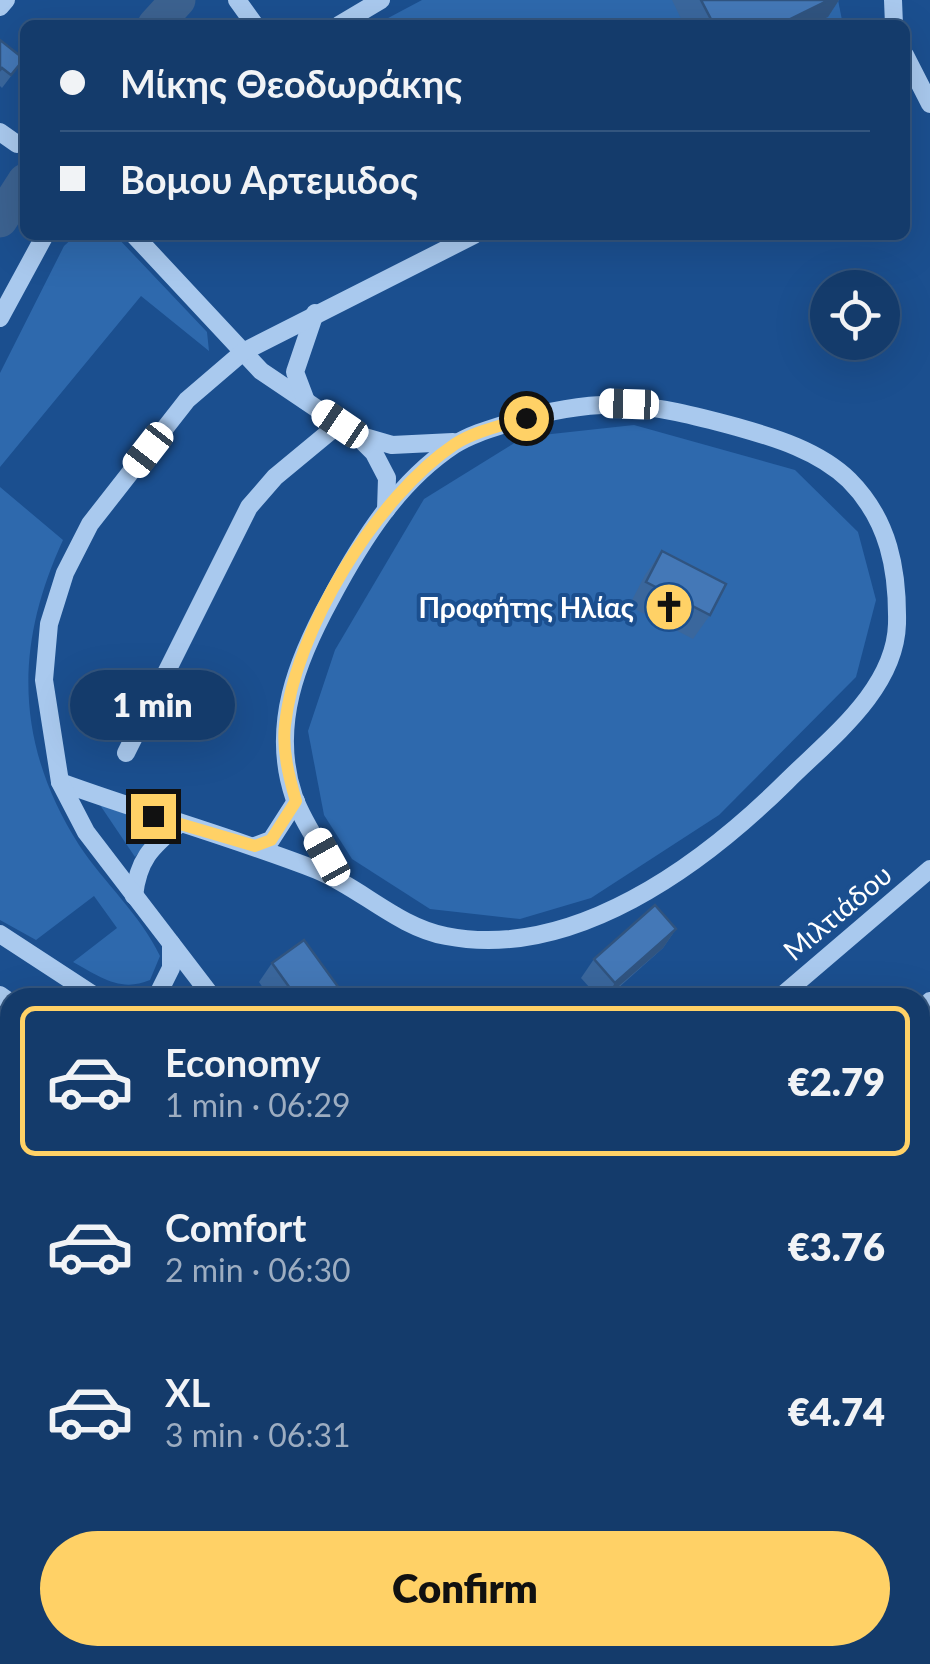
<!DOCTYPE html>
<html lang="en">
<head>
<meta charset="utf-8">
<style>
	body { margin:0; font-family:Lato,sans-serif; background:#214673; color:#f1f3f6; height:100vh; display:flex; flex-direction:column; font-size:38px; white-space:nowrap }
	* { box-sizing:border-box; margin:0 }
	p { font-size:32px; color:#9dadc1 }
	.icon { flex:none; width:55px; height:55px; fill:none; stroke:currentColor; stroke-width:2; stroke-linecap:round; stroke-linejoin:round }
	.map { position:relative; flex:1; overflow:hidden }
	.drawer { position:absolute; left:0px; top:988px; width:930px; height:678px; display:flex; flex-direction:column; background:#143b6b; border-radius:30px 30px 0 0; box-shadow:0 10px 40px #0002,0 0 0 2px #33557e }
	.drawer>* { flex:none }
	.banner { position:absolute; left:20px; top:20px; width:890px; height:220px; border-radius:15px; box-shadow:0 10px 40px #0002,0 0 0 2px #33557e; display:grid; align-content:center; height:220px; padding:0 40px; background:#143b6b }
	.controls { position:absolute; left:810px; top:270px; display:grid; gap:20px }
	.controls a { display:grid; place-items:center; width:90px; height:90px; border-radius:50%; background:#143b6b; box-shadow:0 10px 40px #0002,0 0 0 2px #33557e; font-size:50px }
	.end { position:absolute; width:45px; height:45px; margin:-22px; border:12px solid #ffd166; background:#111; box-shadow:0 0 0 5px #111 }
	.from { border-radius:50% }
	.bubble { position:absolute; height:70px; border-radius:35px; background:#143b6b; box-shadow:0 10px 40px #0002,0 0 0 2px #33557e; font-size:32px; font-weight:800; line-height:70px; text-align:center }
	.car { position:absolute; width:30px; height:60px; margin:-30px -15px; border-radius:12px; box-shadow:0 0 8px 2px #0007; background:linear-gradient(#fff 24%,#345 0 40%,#fff 0 76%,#345 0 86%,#fff 0) }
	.banner b { display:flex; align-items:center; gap:35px; height:95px; font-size:38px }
	.banner b+b { border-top:2px solid #33557e }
	.banner i { width:25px; height:25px; background:#f1f3f6 }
	ul { padding:18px 0 0; list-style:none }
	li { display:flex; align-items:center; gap:30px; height:150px; margin:0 20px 15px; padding:0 20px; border:5px solid transparent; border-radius:15px }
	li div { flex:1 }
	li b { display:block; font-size:38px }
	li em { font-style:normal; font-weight:800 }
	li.selected { border-color:#ffd166 }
	li>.icon { width:90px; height:90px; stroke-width:1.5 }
	.action { display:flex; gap:20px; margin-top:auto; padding:20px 40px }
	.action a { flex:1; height:115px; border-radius:60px; background:#ffd166; color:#111; font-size:40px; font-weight:800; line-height:115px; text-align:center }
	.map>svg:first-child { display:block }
	.green { fill:#2e69ad }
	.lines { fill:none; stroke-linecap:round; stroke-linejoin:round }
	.river { stroke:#3c6290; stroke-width:35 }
	.minor { stroke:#a9c9ee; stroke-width:18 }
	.wall { fill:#3a679d }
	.shaded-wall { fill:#305480 }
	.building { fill:#4478b7; stroke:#305480; stroke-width:2.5 }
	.route { stroke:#ffd166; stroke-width:12 }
	.labels { text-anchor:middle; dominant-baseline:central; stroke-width:8; stroke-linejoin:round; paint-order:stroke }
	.poi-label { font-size:28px; font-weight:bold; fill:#fff; stroke:#1b4f8f; text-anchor:end }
	.street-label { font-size:28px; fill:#fff; stroke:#1b4f8f }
</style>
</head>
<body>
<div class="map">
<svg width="930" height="1664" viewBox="0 0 930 1664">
	<rect width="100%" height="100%" fill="#1b4f8f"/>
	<g class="green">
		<path d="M422 0H838L843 25H375Z"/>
		<path d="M76 235H115L207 332 209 351 141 296 0 467V373L64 246Z"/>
		<path d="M634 425 795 470 858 532 876 600 856 677 719 815 591 898 520 919 430 909 352 859 324 815 308 731 335 650 424 499 524 437Z"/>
		<path d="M0 487 63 540C14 646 15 744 79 845 104 883 140 914 160 956L150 980C120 993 99 976 73 962L117 928 94 896 36 940 0 920Z"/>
		<path d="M100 805 162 826 135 857Z"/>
		<path d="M464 1655H546L544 1664H462Z"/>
	</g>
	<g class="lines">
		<g class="river">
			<path d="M155 25 178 0"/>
			<path d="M0 220 25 181"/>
		</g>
		<g class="minor">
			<path d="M237 0 255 25"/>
			<path d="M893 0 894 25"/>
			<path d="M0 7 6 0"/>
			<path d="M339 25 381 0"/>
			<path d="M905 55 930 104"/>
			<path d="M0 132 17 144"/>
			<path d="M134 235 261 371 356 435 374 453 387 478 386 510"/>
			<path d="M0 318 45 235"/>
			<path d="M306 401 295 372 315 313"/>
			<path d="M361 436 392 445 453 442"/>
			<path d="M126 753 249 507 275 477 339 424"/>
			<path d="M60 782C145 813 232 837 317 870 361 888 398 927 446 936 573 961 702 865 786 782 829 739 895 690 897 624 898 570 889 520 849 480 819 451 776 438 737 427 648 403 602 394 512 422 493 428 471 434 454 445 398 482 362 540 331 598 297 660 270 726 294 797 304 825 325 853 339 879"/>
			<path d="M255 846 271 840 296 801"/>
			<path d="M134 896C138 860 151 847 178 825"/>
			<path d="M0 934 98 998"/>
			<path d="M0 995 10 1002"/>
			<path d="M156 998 171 968V943"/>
			<path d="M213 998 86 832 60 782 44 680 49 624 65 573 90 524 187 400 243 352 474 235"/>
			<path d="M779 998 930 869"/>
			<path d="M920 1012 930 1001"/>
			<path d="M920 1145 930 1134"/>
			<path d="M0 1238 10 1246"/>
			<path d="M0 1290 10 1296"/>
			<path d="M920 1323 930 1329"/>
			<path d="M0 1440 10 1445"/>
			<path d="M5 1594 10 1596"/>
			<path d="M133 1655 152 1664"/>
			<path d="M728 1655 744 1664"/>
			<path d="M233 1664 236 1655"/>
			<path d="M668 1664 671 1655"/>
		</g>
	</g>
	<g class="wall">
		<path d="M672 0H839L828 17 810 25H684Z"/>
		<path d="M0 40 24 59 2 88 0 86Z"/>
		<path d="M662 551 710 615 693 639 629 606 645 575Z"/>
		<path d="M676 929 663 948 607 998H599L581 978 594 959Z"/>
		<path d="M272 963 342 998H270L259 982Z"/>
		<path d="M0 1029 10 1036V1168L5 1175 0 1172Z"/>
		<path d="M923 1536 930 1664H891L890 1655H920V1540Z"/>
	</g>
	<g class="shaded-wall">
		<path d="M829 0H839L828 17 810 25H778Z"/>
		<path d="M676 929 663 948 605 998 615 983Z"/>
		<path d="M930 1085V1090L920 1100V1094Z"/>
		<path d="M822 1655H852L844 1663 818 1661Z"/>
		<path d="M915 1657 930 1658V1664H910Z"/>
	</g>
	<g class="building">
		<path d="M701 0H829L778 25H714Z"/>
		<path d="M0 40 24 59 11 75 2 68 0 70Z"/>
		<path d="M662 551 726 584 710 615 646 582Z"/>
		<path d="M655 905 676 929 615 983 594 959Z"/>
		<path d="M304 940 344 995 340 998H297L272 963Z"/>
		<path d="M0 1029 10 1036V1143L0 1136Z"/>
		<path d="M920 1054 930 1065V1085L920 1094Z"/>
		<path d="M923 1536H930V1658L915 1657V1655H920V1566Z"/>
	</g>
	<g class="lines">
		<path class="route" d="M153 816 255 846 271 840 296 801C289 777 282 750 285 725 295 631 376 497 455 444 475 431 504 425 526 418"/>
	</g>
	<defs>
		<g id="church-disc" transform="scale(2.5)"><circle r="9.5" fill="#ffd166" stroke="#1b4f8f"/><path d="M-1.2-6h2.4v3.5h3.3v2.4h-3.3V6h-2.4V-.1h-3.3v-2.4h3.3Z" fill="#111"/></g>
	</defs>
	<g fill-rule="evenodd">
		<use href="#church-disc" x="669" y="607"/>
	</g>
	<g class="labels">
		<g class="poi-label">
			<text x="634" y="607">Προφήτης Ηλίας</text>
		</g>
		<g class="street-label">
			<text transform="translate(837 912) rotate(-40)">Μιλτιάδου</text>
		</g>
	</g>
</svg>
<div class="controls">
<a><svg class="icon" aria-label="locate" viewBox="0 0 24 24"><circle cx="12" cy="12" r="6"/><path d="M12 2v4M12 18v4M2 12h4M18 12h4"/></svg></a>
</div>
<i class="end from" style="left:526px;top:418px"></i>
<i class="end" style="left:153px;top:816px"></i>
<div class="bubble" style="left:70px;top:670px;width:165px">1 min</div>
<i class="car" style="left:629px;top:404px;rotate:272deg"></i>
<i class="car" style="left:340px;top:424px;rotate:304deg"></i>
<i class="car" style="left:148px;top:450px;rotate:218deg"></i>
<i class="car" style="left:327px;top:857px;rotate:331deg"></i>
<div class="banner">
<b><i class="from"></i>Μίκης Θεοδωράκης</b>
<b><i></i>Βομου Αρτεμιδος</b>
</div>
<section class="drawer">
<ul>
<li class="selected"><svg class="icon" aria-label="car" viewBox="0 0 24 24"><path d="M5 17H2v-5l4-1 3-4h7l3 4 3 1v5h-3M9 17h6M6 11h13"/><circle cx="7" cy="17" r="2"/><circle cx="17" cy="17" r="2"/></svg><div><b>Economy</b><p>1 min · 06:29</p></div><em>€2.79</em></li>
<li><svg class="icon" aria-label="car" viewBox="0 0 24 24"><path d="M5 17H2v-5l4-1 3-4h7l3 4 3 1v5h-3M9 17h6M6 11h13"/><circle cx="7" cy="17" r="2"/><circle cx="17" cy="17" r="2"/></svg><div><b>Comfort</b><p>2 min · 06:30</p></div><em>€3.76</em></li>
<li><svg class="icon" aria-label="car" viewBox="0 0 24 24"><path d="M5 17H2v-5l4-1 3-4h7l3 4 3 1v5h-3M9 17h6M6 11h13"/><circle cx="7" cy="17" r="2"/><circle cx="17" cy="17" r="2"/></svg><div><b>XL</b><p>3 min · 06:31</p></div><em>€4.74</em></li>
</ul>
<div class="action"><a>Confirm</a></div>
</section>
</div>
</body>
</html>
